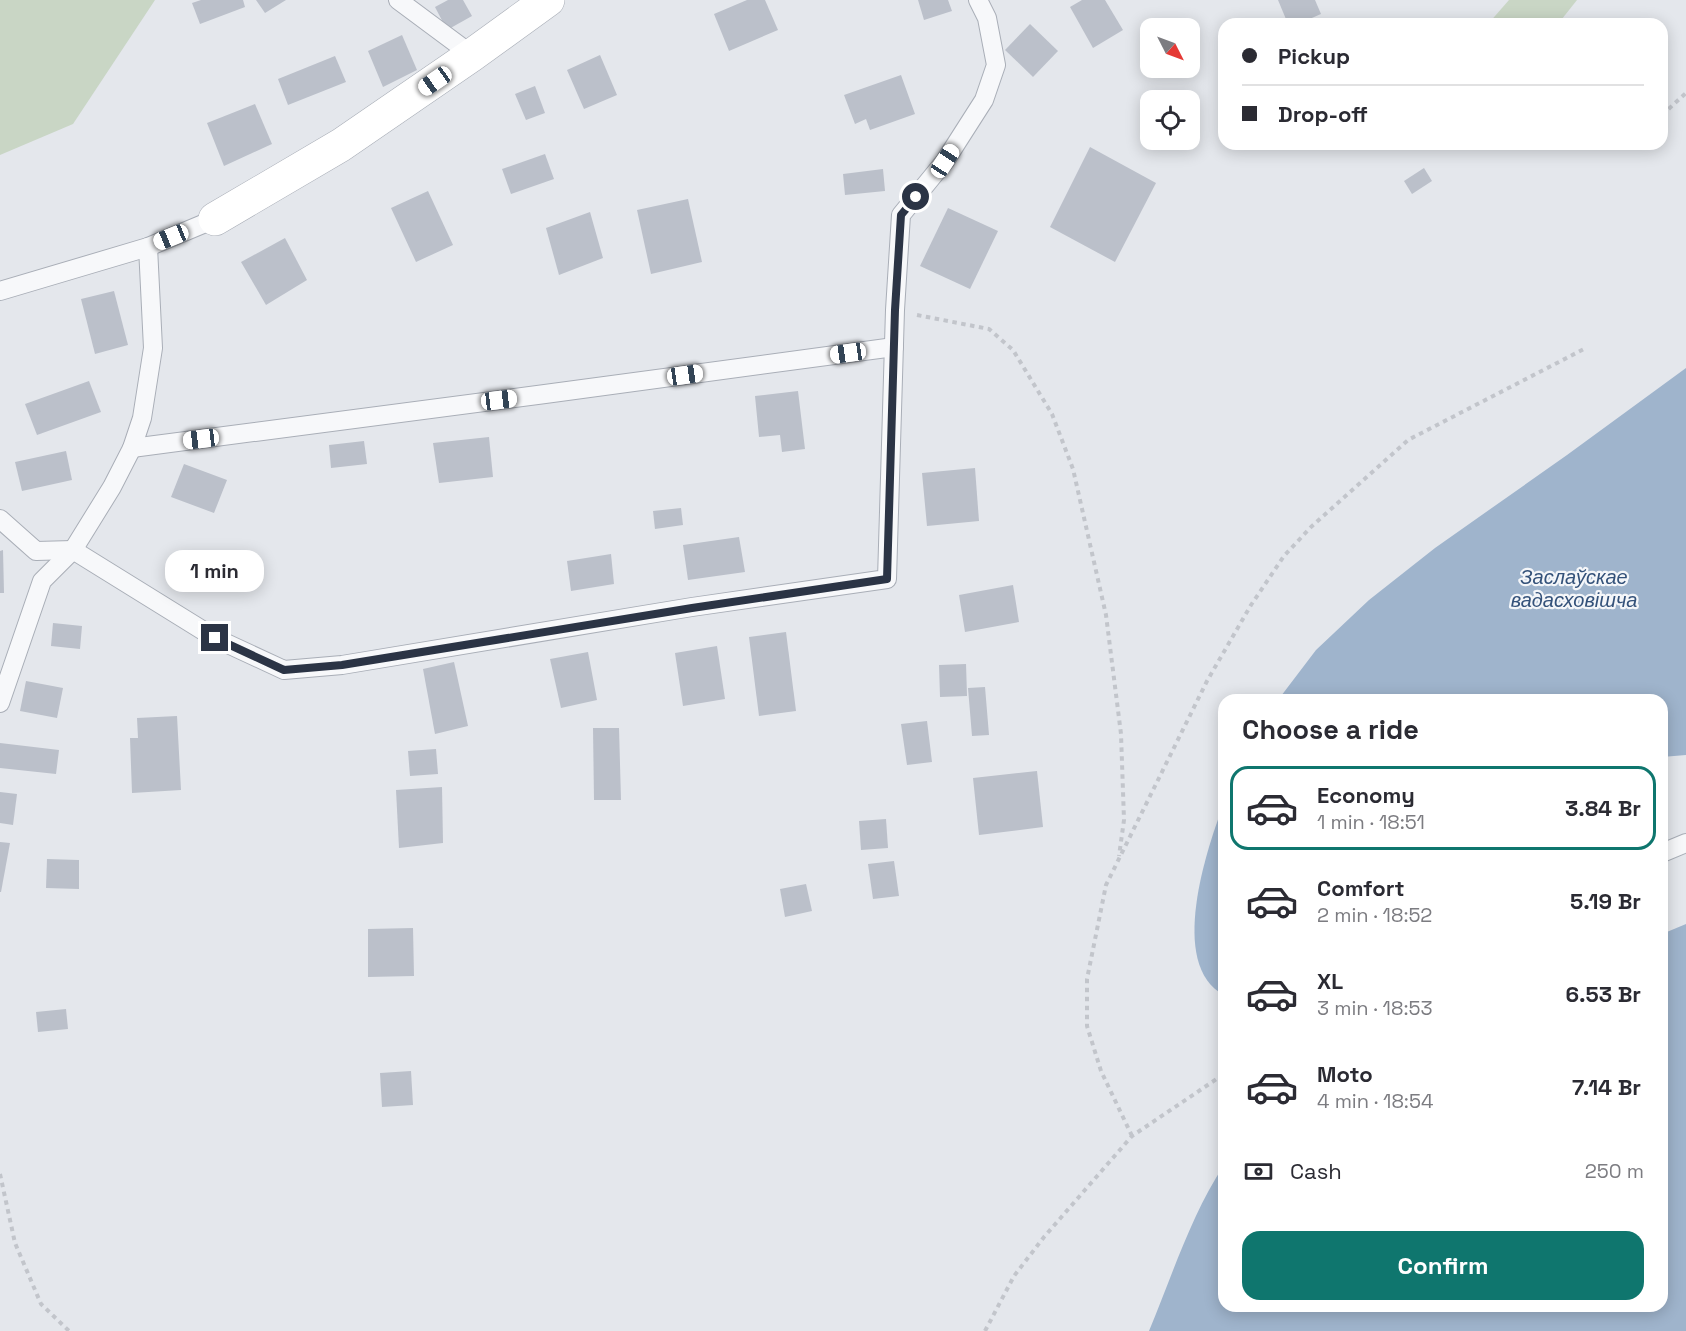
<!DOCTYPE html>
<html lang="en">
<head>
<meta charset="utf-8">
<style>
	body { margin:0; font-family:"Space Grotesk",sans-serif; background:#f2f2f3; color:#2b2b33; height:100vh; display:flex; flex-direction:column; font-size:22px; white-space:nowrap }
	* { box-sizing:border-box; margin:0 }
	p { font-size:20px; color:#7c7c81 }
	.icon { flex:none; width:33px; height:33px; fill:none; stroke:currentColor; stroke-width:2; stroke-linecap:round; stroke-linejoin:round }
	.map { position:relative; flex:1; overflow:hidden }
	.details { position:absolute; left:1218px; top:694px; width:450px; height:618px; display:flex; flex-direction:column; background:#fff; border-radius:18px; box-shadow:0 3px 15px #0003 }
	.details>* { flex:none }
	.guide { position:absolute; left:1218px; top:18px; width:450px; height:132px; border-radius:18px; box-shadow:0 3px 15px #0003; display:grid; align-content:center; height:132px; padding:0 24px; background:#fff }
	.needle { width:39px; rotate:132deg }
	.fabs { position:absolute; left:1140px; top:18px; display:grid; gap:12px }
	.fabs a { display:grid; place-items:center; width:60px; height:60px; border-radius:12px; background:#fff; box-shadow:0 3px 15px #0003; font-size:30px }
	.end { position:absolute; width:27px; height:27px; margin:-14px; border:8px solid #2b3445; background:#fff; box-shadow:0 0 0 3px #fff }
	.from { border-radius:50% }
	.bubble { position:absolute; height:42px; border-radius:18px; background:#fff; box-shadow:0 3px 15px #0003; font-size:20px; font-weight:600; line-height:42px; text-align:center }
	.car { position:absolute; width:18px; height:36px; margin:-18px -9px; border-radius:8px; box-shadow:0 0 4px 2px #0007; background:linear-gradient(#fff 24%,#345 0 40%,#fff 0 76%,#345 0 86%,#fff 0) }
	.guide b { display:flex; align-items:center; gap:21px; height:57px; font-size:22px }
	.guide b+b { border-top:2px solid #e1e1e2 }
	.guide i { width:15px; height:15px; background:#2b2b33 }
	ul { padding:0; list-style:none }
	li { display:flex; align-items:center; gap:18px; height:84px; margin:0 12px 9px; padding:0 12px; border:3px solid transparent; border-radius:18px }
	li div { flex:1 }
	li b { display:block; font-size:22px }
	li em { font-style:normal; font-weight:600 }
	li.selected { border-color:#0f766e }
	li>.icon { width:54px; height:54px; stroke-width:1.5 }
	h2 { padding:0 24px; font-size:27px; line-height:72px }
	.pay { display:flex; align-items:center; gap:15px; height:66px; padding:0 24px; font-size:22px }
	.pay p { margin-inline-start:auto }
	.primary-button { display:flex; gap:12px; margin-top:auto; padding:12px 24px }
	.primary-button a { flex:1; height:69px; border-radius:18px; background:#0f766e; color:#fff; font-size:24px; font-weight:600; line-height:69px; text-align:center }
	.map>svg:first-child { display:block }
	.green { fill:#c9d6c5 }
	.water { fill:#9fb4cc }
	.building { fill:#bbc0ca }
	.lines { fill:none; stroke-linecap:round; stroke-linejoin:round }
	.lane-casing { stroke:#a9aeb7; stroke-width:20 }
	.secondary-casing { stroke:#a9aeb7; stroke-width:34 }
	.path { stroke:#c2c5cb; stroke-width:4; stroke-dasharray:4.5 4.5; stroke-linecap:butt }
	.lane { stroke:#f7f8fa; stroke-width:18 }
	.secondary { stroke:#fff; stroke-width:33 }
	.route { stroke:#2b3445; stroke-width:8 }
	.labels { text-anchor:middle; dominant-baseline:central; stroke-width:4.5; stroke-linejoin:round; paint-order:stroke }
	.water-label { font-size:20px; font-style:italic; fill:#34527a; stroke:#f4f6f9 }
</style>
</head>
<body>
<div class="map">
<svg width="1686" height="1331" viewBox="0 0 1686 1331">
	<rect width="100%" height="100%" fill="#e4e7ec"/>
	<g class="green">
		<path d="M0 0H155L73 124 0 155Z"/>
		<path d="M1509 0H1577L1558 24H1488Z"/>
	</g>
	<g class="water">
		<path d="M1686 368V755L1662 757V700H1278L1316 650 1369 600 1435 548 1567 455Z"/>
		<path d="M1224 803V995C1167 965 1207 848 1224 803Z"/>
		<path d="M1686 924V1331H1149C1172 1276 1191 1215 1224 1165V1306H1662V934Z"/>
	</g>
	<g class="building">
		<path d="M201 0H243L245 7 200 24 192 3Z"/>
		<path d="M256 0H286L265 13Z"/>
		<path d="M448 0H463L472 16 447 30 435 7Z"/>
		<path d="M747 0H765L778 30 729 51 714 14Z"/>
		<path d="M918 0H948L952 11 924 20Z"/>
		<path d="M1082 0H1105L1123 30 1093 48 1070 7Z"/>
		<path d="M1278 0H1315L1321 14 1298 24H1288Z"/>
		<path d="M1030 24 1058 51 1033 77 1005 50Z"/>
		<path d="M402 35 417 70 383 87 368 51Z"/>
		<path d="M600 55 617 95 584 109 567 70Z"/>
		<path d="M335 56 346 82 288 105 278 79Z"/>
		<path d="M901 75 915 114 870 130 866 119 855 124 844 95Z"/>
		<path d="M535 86 545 113 526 120 515 94Z"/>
		<path d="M255 104 272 144 224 166 207 123Z"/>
		<path d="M1090 147 1156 183 1115 262 1050 227Z"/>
		<path d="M545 154 554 179 511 194 502 169Z"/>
		<path d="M1424 168 1432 181 1412 194 1404 181Z"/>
		<path d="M883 169 885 191 845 195 843 174Z"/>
		<path d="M428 191 453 245 416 262 391 208Z"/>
		<path d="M688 199 702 262 651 274 637 210Z"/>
		<path d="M948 208 998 231 970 289 920 266Z"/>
		<path d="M590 212 603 258 559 275 546 228Z"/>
		<path d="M285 238 307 280 266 305 241 262Z"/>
		<path d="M114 291 128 345 95 354 81 299Z"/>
		<path d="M89 381 101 412 37 435 25 404Z"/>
		<path d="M798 391 805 449 782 452 780 435 759 437 755 396Z"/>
		<path d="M489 437 493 477 439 483 433 443Z"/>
		<path d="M364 441 367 464 331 468 329 445Z"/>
		<path d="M66 451 72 480 22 491 15 462Z"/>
		<path d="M184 464 227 480 214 513 171 497Z"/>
		<path d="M975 468 979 521 927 526 922 473Z"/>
		<path d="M681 508 683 525 655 529 653 511Z"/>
		<path d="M739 537 745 572 688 580 683 545Z"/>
		<path d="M3 550 4 593H0V551Z"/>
		<path d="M611 554 614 584 571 591 567 561Z"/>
		<path d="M1013 585 1019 622 965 632 959 595Z"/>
		<path d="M53 623 82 626 80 649 51 646Z"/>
		<path d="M786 632 796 711 759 716 749 637Z"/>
		<path d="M717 646 725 699 683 706 675 653Z"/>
		<path d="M588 652 597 700 561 708 550 659Z"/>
		<path d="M454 662 468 726 435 734 423 669Z"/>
		<path d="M966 664 967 696 940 697 939 665Z"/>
		<path d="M26 681 63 688 57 718 20 711Z"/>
		<path d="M985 687 989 735 972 736 968 688Z"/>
		<path d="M177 716 181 790 132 793 130 738H138L137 718Z"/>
		<path d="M927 721 932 762 907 765 901 724Z"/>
		<path d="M593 728H619L621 800H594Z"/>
		<path d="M0 743 59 750 56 774 0 768Z"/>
		<path d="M436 749 438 774 410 776 408 751Z"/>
		<path d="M1037 771 1043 827 979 835 973 778Z"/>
		<path d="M442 787 443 843 399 848 396 790Z"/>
		<path d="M0 792 17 794 13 825 0 823Z"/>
		<path d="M886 819 888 848 861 850 859 821Z"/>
		<path d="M0 842 10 843 1 892H0Z"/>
		<path d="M47 859 79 860V889L46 888Z"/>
		<path d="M894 861 899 896 873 899 868 864Z"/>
		<path d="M806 884 812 911 785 917 780 889Z"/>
		<path d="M413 928 414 976 368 977V929Z"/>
		<path d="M66 1009 68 1029 38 1032 36 1012Z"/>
		<path d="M411 1071 413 1105 382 1107 380 1073Z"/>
	</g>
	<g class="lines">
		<g class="lane-casing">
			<g id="lane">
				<path d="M398 0 472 55"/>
				<path d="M0 291 148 247 215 219"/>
				<path d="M132 448 545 394 894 347"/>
				<path d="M0 519 36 551 73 550 215 638 284 670 342 665 692 607 887 579 895 310 901 215 945 161 984 100 996 65 987 18 978 0"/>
				<path d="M0 703 42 581 73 550 112 487 132 448 142 418 153 348 148 247"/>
				<path d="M1662 853 1686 843"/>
			</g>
		</g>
		<g class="secondary-casing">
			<path id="secondary" d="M215 219 341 145 472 55 548 0"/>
		</g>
		<g class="path">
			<path d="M1662 115 1686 93"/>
			<path d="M917 315 989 329 1013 350 1052 414 1073 469 1106 615 1121 734 1124 820 1119 856"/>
			<path d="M1132 1136 1101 1071 1087 1026V979L1106 885 1207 681 1251 605 1284 556 1311 527 1408 440 1584 349"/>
			<path d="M0 1174 15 1243 41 1304 69 1331"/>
			<path d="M985 1331 1014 1276 1044 1237 1132 1136 1224 1074"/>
		</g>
		<use href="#lane" class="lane"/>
		<use href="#secondary" class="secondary"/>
	</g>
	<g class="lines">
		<path class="route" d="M215 638 284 670 342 665 692 608 887 579 895 310 901 215 916 197"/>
	</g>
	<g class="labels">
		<g class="water-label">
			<text x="1574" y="577">Заслаўскае<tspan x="1574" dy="23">вадасховішча</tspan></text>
		</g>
	</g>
</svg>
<div class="fabs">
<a><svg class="needle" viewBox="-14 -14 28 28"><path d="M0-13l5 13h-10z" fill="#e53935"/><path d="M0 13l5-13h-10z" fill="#7c7c81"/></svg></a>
<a><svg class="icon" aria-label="locate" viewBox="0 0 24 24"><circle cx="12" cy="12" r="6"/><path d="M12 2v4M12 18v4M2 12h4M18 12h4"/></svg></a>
</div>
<i class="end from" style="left:916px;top:197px"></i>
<i class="end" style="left:215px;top:638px"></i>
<div class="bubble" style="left:165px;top:550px;width:99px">1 min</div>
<i class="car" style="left:435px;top:81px;rotate:235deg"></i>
<i class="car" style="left:945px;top:161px;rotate:33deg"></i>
<i class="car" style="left:171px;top:237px;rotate:248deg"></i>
<i class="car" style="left:848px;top:353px;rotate:262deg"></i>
<i class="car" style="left:685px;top:375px;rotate:82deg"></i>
<i class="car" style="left:499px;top:400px;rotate:83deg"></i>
<i class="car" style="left:201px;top:439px;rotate:263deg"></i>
<div class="guide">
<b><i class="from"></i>Pickup</b>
<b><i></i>Drop-off</b>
</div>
<section class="details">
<h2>Choose a ride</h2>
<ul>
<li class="selected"><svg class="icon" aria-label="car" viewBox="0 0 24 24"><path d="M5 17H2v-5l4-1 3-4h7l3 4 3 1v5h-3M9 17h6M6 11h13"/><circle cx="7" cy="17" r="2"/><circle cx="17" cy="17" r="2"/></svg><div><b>Economy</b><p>1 min · 18:51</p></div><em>3.84 Br</em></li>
<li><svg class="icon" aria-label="car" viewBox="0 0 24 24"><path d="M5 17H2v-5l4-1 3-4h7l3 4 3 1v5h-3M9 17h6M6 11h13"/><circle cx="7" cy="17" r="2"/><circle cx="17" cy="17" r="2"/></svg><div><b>Comfort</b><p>2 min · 18:52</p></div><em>5.19 Br</em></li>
<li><svg class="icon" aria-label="car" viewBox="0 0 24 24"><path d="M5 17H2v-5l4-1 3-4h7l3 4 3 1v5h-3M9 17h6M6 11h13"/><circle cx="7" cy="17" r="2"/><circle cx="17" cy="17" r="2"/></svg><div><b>XL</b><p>3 min · 18:53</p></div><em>6.53 Br</em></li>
<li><svg class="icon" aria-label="car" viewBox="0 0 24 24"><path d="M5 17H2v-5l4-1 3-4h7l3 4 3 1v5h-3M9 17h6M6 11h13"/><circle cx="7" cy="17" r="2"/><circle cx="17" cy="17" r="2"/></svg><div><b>Moto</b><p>4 min · 18:54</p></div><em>7.14 Br</em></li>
</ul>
<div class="pay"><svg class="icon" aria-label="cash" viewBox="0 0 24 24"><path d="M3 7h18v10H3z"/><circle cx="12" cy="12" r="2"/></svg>Cash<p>250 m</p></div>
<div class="primary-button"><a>Confirm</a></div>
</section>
</div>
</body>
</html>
